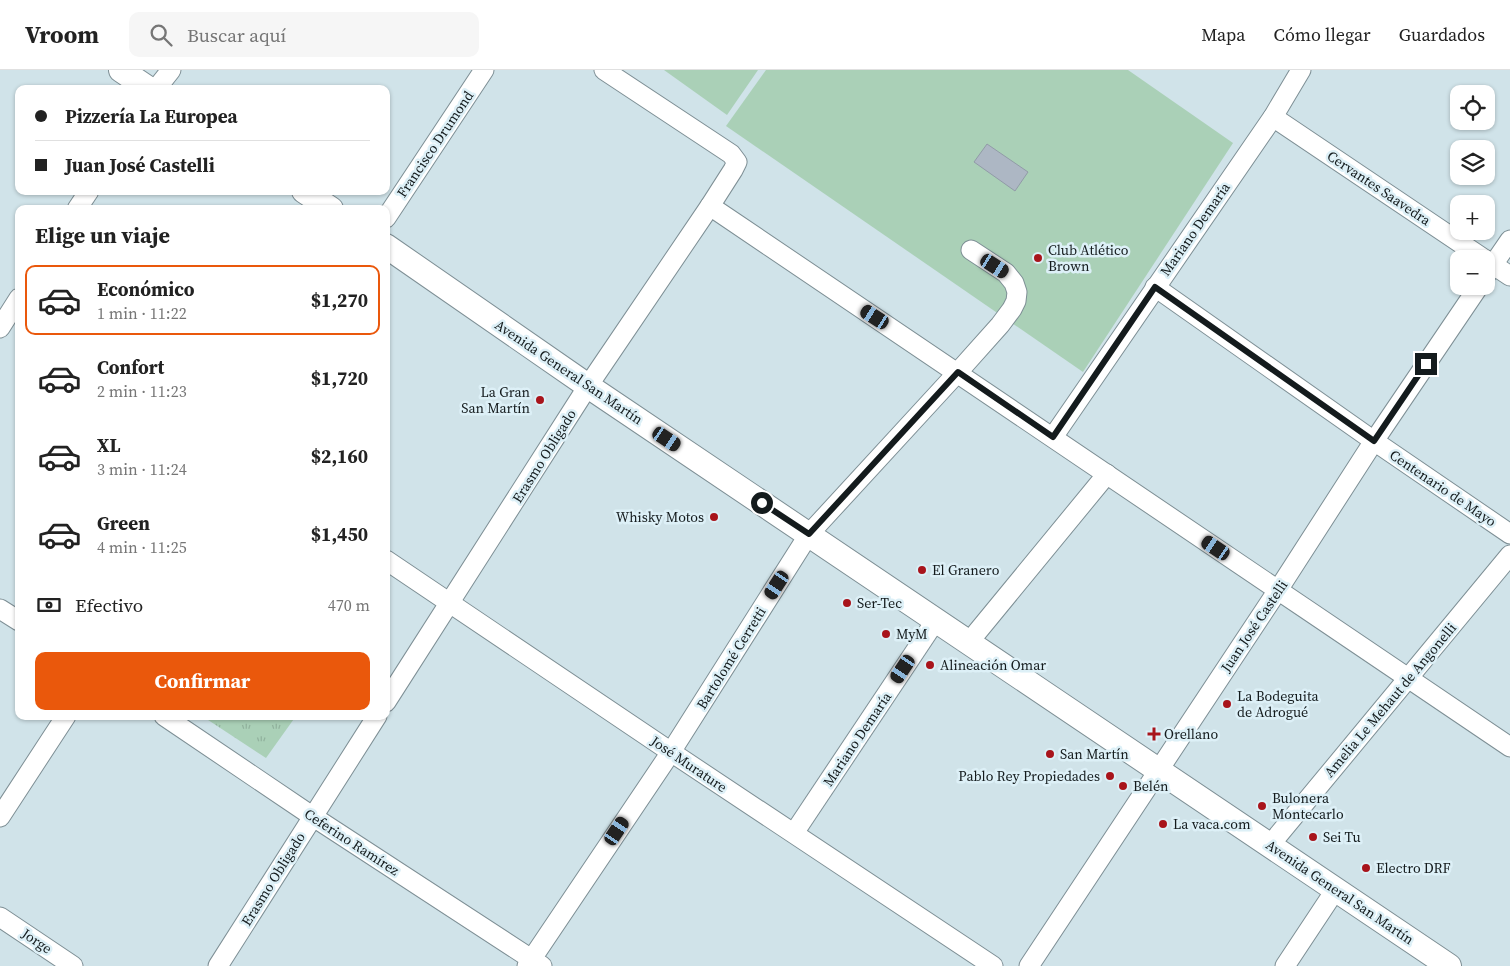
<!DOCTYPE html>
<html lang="es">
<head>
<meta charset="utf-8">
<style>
	body { margin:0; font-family:"Source Serif 4",serif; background:#f6f6f6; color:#222; height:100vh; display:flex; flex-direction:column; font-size:19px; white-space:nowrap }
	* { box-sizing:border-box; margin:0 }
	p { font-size:16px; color:#767676 }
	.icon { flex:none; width:28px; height:28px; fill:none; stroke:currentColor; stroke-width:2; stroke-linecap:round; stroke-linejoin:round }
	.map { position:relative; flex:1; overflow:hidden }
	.sheet { position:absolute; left:15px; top:135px; width:375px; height:515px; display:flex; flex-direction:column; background:#fff; border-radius:10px; box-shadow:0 1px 4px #0004 }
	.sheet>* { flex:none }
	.guide { position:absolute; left:15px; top:15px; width:375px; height:110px; border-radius:10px; box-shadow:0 1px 4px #0004; display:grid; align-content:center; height:110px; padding:0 20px; background:#fff }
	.controls { position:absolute; left:1450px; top:15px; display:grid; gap:10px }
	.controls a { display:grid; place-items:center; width:45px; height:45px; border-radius:10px; background:#fff; box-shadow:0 1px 4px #0004; font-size:25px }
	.end { position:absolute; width:22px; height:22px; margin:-11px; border:6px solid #141b1d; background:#fff; box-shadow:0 0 0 2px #fff }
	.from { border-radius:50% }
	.car { position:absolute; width:15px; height:30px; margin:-15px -8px; border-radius:6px; box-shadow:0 0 4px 1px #0007; background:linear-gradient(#222 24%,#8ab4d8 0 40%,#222 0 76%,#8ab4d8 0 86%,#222 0) }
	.guide b { display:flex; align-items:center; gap:18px; height:48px; font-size:19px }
	.guide b+b { border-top:1px solid #e0e0e0 }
	.guide i { width:12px; height:12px; background:#222 }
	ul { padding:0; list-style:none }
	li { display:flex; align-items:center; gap:15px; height:70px; margin:0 10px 8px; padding:0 10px; border:2px solid transparent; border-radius:10px }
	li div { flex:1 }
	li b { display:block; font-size:19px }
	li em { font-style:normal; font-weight:700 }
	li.on { border-color:#ea580c }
	li>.icon { width:45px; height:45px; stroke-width:1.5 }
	h2 { padding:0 20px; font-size:22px; line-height:60px }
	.pay { display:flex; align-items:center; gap:12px; height:55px; padding:0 20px; font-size:19px }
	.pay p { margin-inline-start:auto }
	.primary-button { display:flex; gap:10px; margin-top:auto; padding:10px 20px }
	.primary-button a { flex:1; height:58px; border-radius:10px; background:#ea580c; color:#fff; font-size:20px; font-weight:700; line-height:58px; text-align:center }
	header { display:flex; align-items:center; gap:30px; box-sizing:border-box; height:70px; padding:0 25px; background:#fff; border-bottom:1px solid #e0e0e0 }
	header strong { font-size:24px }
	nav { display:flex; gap:28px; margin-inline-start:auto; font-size:18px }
	.search { width:350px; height:45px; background:#f6f6f6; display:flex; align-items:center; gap:12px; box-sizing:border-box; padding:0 18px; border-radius:10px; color:#767676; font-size:19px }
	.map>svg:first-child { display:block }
	.grass { fill:#aad0b7 }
	.park { fill:url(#park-tufts) }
	.building { fill:#adb7c4; stroke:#919ba7 }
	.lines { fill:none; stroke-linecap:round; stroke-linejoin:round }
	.minor-casing { stroke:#7e8f95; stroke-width:21 }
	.major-casing { stroke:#7e8f95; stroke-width:26 }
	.minor { stroke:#fff; stroke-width:19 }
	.major { stroke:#fff; stroke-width:24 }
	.route { stroke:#141b1d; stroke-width:6 }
	.poi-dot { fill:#a8141b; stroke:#ddf0f7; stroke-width:2 }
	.labels { text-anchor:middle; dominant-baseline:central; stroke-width:5; stroke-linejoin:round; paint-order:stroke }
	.street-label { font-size:14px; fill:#141b1d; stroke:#ddf0f7 }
	.poi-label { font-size:14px; fill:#141b1d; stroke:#ddf0f7; text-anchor:start }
</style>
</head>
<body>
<header>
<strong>Vroom</strong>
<div class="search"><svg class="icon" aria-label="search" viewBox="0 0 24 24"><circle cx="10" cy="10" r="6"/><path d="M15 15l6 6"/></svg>Buscar aquí</div>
<nav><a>Mapa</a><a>Cómo llegar</a><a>Guardados</a></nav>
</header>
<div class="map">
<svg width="1510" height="896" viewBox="0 0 1510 896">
	<defs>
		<pattern id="park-tufts" width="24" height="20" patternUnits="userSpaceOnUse" patternTransform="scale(1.25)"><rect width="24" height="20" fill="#aad0b7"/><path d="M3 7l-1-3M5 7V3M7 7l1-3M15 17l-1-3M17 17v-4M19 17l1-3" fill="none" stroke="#91b29d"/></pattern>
	</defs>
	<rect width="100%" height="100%" fill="#d0e3e9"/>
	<g class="grass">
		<path d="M664 0H758L727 45Z"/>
		<path d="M766 0H1128L1233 73 1083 302 726 56Z"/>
	</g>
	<path class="park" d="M202 646H296L266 688Z"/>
	<path class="building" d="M987 74 1028 102 1015 121 974 92Z"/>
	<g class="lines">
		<g class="minor-casing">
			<g id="minor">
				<path d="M156 19 171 0"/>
				<path d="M1273 47 1484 189"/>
				<path d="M710 136C977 315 1243 497 1510 677"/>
				<path d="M77 139 89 121"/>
				<path d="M386 148 484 0"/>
				<path d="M1486 190 1510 206"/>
				<path d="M1486 205 1510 170"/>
				<path d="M1155 217 1374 371 1510 464"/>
				<path d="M0 258 19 228"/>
				<path d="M1053 367 1273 47 1301 0"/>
				<path d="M386 490 671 682 993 896"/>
				<path d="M0 539 19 551"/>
				<path d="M969 572 1107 404"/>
				<path d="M386 632 588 316 710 136 733 100 737 92 731 84 604 0"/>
				<path d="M164 646 312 746 542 896"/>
				<path d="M0 747 66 646"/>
				<path d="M794 763 936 550"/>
				<path d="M1270 775 1510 485"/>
				<path d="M0 847 73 896"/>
				<path d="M218 896 377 646"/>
				<path d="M527 896 671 682 809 464 958 302 1000 255 1012 239 1016 231 1017 222 1014 213 1006 203 971 180"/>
				<path d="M1029 896 1278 520 1374 371 1479 216"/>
				<path d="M1285 896 1336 819"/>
			</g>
		</g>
		<g class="major-casing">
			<g id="major">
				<path d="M121 0 149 19"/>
				<path d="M304 121 331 139"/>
				<path d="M386 176 588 316 1449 896"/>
			</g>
		</g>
		<use href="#minor" class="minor"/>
		<use href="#major" class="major"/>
	</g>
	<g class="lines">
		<path class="route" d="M762 433 809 464 958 302 1053 367 1155 217 1374 371 1426 294"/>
	</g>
	<g class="poi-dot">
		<circle cx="1038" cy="188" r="5"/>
		<circle cx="540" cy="330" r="5"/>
		<circle cx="714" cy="447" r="5"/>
		<circle cx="922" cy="500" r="5"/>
		<circle cx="847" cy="533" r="5"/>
		<circle cx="886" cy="564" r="5"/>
		<circle cx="930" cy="595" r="5"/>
		<circle cx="1227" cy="634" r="5"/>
		<path d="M1151.5 656.5h5v5h5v5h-5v5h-5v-5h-5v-5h5z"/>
		<circle cx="1050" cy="684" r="5"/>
		<circle cx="1110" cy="706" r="5"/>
		<circle cx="1123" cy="716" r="5"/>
		<circle cx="1262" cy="736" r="5"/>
		<circle cx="1163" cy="754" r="5"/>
		<circle cx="1313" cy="767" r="5"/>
		<circle cx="1366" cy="798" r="5"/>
	</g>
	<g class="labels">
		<g class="street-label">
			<text transform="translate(435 74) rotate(-56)">Francisco Drumond</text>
			<text transform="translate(1379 118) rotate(34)">Cervantes Saavedra</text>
			<text transform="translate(1195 159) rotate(-55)">Mariano Demaría</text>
			<text transform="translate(569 302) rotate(34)">Avenida General San Martín</text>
			<text transform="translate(544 386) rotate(-58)">Erasmo Obligado</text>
			<text transform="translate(1443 418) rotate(34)">Centenario de Mayo</text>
			<text transform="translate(1254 556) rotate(-56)">Juan José Castelli</text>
			<text transform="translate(731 588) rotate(-58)">Bartolomé Cerretti</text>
			<text transform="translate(1390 630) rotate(-50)">Amelia Le Mehaut de Angonelli</text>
			<text transform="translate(857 669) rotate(-56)">Mariano Demaría</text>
			<text transform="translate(689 694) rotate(34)">José Murature</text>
			<text transform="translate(352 772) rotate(33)">Ceferino Ramírez</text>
			<text transform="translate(273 809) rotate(-58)">Erasmo Obligado</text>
			<text transform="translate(1340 822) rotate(34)">Avenida General San Martín</text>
			<text transform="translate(37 871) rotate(34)">Jorge</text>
		</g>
		<g class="poi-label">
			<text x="1048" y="180">Club Atlético<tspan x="1048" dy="16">Brown</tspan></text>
			<text x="530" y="322" text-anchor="end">La Gran<tspan x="530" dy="16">San Martín</tspan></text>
			<text x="704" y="447" text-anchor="end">Whisky Motos</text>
			<text x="932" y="500">El Granero</text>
			<text x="857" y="533">Ser-Tec</text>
			<text x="896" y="564">MyM</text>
			<text x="940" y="595">Alineación Omar</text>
			<text x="1237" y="626">La Bodeguita<tspan x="1237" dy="16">de Adrogué</tspan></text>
			<text x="1164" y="664">Orellano</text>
			<text x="1060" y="684">San Martín</text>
			<text x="1100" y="706" text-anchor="end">Pablo Rey Propiedades</text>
			<text x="1133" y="716">Belén</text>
			<text x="1272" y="728">Bulonera<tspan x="1272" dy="16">Montecarlo</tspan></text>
			<text x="1173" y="754">La vaca.com</text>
			<text x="1323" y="767">Sei Tu</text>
			<text x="1376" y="798">Electro DRF</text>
		</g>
	</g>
</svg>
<div class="controls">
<a><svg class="icon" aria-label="locate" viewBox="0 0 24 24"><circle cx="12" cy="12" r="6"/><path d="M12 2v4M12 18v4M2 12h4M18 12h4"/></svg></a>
<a><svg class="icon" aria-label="layers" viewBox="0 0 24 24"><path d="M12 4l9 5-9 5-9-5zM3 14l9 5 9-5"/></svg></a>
<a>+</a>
<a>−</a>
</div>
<i class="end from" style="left:762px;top:433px"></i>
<i class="end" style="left:1426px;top:294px"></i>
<i class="car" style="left:995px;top:196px;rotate:123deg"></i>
<i class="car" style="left:875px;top:247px;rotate:303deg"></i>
<i class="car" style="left:667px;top:369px;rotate:124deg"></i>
<i class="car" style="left:1216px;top:478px;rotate:304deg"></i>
<i class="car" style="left:777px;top:515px;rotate:213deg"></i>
<i class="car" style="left:903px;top:599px;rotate:214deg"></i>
<i class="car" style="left:617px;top:761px;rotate:34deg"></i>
<div class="guide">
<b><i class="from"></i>Pizzería La Europea</b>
<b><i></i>Juan José Castelli</b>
</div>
<section class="sheet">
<h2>Elige un viaje</h2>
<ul>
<li class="on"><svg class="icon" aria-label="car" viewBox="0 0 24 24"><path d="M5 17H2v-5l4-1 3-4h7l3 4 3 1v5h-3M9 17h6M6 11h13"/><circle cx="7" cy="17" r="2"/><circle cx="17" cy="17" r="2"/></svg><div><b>Económico</b><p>1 min · 11:22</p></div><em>$1,270</em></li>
<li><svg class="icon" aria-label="car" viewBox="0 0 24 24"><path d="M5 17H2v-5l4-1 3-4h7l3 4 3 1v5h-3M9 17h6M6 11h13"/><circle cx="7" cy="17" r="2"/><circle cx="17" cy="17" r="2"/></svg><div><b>Confort</b><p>2 min · 11:23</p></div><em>$1,720</em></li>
<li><svg class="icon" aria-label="car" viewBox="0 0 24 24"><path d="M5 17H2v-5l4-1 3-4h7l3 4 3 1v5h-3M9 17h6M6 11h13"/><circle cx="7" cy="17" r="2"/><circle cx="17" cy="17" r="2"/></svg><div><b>XL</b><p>3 min · 11:24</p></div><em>$2,160</em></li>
<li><svg class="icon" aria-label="car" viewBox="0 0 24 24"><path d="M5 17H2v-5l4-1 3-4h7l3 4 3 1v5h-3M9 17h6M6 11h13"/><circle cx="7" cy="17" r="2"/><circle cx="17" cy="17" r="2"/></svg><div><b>Green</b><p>4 min · 11:25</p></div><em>$1,450</em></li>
</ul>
<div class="pay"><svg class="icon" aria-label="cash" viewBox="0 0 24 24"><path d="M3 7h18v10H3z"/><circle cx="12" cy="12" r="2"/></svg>Efectivo<p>470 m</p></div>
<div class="primary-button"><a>Confirmar</a></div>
</section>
</div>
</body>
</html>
